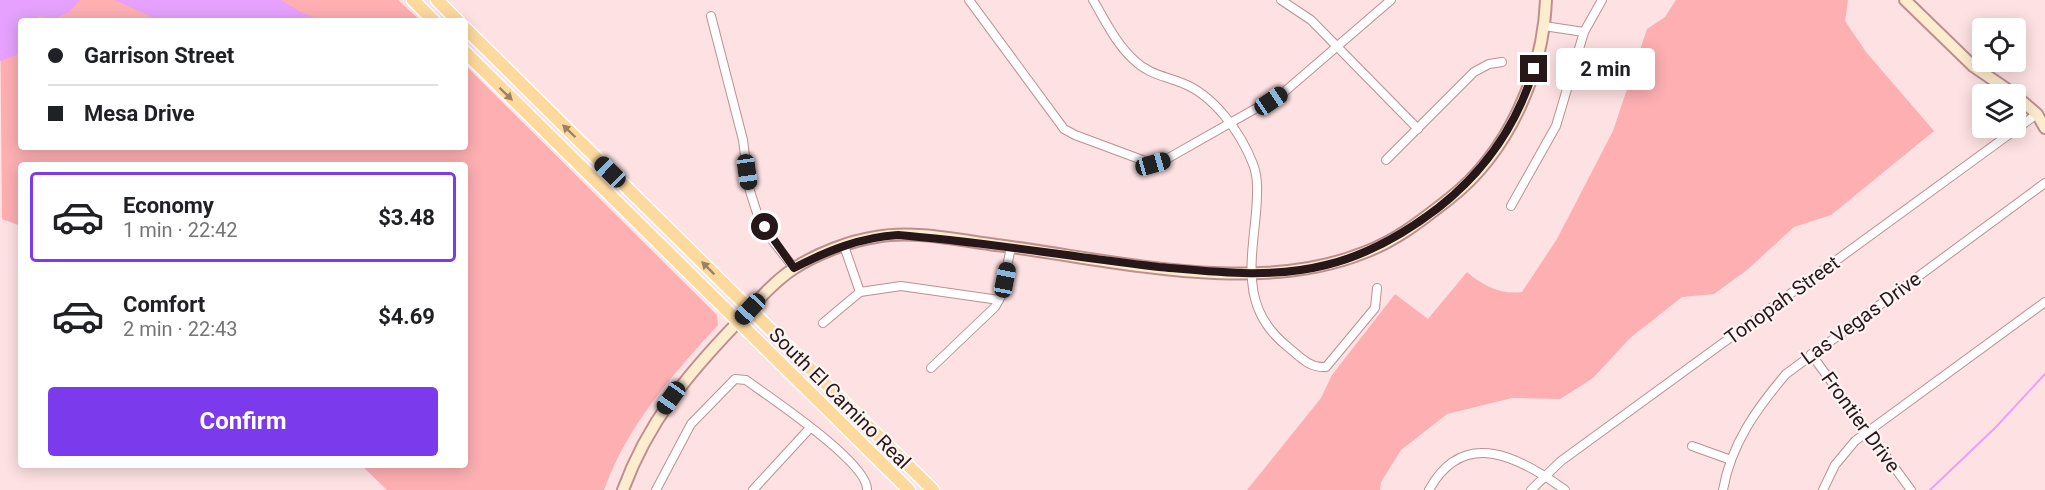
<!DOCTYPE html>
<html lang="en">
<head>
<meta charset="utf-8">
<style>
	body { margin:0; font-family:Roboto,sans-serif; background:#f2f2f2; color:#202124; height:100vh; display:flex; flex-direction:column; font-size:22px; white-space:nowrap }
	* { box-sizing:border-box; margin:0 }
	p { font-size:20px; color:#757577 }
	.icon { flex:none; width:33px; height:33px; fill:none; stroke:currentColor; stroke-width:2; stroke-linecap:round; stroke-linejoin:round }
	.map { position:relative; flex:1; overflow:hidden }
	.panel { position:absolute; left:18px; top:162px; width:450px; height:306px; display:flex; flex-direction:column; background:#fff; border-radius:6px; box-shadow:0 3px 15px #0003 }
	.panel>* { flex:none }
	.hud { position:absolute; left:18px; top:18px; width:450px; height:132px; border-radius:6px; box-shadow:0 3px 15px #0003; display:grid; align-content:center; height:132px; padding:0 30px; background:#fff }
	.tools { position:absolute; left:1972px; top:18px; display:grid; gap:12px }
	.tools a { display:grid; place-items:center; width:54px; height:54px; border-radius:6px; background:#fff; box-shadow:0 3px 15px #0003; font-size:30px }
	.end { position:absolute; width:27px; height:27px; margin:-14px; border:8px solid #271718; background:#fff; box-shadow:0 0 0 3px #fff }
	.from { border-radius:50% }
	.bubble { position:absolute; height:42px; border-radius:6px; background:#fff; box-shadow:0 3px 15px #0003; font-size:20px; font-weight:700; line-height:42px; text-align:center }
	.car { position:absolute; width:18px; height:36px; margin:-18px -9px; border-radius:8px; box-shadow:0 0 4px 2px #0007; background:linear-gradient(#222 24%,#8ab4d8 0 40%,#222 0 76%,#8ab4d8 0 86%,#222 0) }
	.hud b { display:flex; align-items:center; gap:21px; height:57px; font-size:22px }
	.hud b+b { border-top:2px solid #e0e0e0 }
	.hud i { width:15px; height:15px; background:#202124 }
	ul { padding:10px 0 0; list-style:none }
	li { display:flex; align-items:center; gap:18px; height:90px; margin:0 12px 9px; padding:0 18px; border:3px solid transparent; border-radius:6px }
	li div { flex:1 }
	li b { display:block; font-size:22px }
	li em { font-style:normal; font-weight:700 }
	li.active { border-color:#7c3aed }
	li>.icon { width:54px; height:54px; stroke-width:1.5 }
	.action { display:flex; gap:12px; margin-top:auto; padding:12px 30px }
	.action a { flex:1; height:69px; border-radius:6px; background:#7c3aed; color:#fff; font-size:24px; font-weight:700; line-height:69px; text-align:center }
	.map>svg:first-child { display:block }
	.green { fill:#fdafb2 }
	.water { fill:#e5a1fd }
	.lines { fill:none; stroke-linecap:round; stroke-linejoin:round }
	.stream { stroke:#e5a1fd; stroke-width:2 }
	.street-casing { stroke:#bc9091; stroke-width:10 }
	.secondary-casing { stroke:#bc9091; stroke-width:14 }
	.primary-casing { stroke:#fff; stroke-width:15 }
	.street { stroke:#fff; stroke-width:8 }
	.secondary { stroke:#feeccf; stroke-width:10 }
	.primary { stroke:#fed99e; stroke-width:12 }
	.oneway { fill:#9d8262 }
	.route { stroke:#271718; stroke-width:8 }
	.labels { text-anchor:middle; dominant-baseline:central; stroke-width:4.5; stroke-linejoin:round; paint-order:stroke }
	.street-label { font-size:20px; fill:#271718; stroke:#fef4f4 }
</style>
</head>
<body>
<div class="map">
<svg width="2045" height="490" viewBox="0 0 2045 490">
	<rect width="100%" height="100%" fill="#fee1e2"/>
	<g class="green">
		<path d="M0 0H398L421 21H21V147H465V65L717 315 718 325C672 375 627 426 604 490H387L361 465H465V165H21V226L2 219Z"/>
		<path d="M1676 0H1848L1845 21 1866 52 1934 131 1831 215 1794 227 1748 269 1714 294 1682 297 1630 338 1593 378 1560 399 1512 398 1447 414 1401 450 1381 482 1380 490H1247L1321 398 1332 375 1395 294 1428 319 1467 272C1483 286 1501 295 1522 292L1557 239 1613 131 1647 29 1665 17Z"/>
	</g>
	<g class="water">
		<path d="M0 0H80L69 12 52 20 40 15 34 21H21V53L0 61Z"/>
		<path d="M115 0H281L302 13 324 21H160Z"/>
	</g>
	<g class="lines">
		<path class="stream" d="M1930 490 1996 427 2045 374"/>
		<g class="street-casing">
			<g id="street">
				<path d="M969 0 1064 129 1075 135 1153 164 1165 160 1283 93 1391 0"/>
				<path d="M1093 0C1105 20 1116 44 1134 60 1148 74 1165 76 1182 83 1214 95 1241 133 1253 164 1259 179 1257 197 1256 213 1251 265 1241 310 1288 347 1300 357 1309 368 1326 367L1375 308 1377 288"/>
				<path d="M1281 0 1311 20 1418 129"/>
				<path d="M711 16 743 140 749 188 757 213 772 240 794 268"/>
				<path d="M1544 26 1584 32"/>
				<path d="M1386 160 1474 72 1489 64 1502 62"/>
				<path d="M1511 206 1556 126 1584 32 1602 0"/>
				<path d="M844 246 860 292"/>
				<path d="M823 323 860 292 901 286 999 300"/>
				<path d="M1811 354 1911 490"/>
				<path d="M931 368 995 307 1001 296 1011 247"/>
				<path d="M1692 446 1731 460"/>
				<path d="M656 490 691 424 735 379 746 380C769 397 869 463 867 490"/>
				<path d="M753 490 810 428"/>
				<path d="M1429 490C1464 426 1521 458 1565 490"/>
				<path d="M1531 490 1561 461 2037 114"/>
				<path d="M1723 490C1731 444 1757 408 1786 374L2045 183"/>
				<path d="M1823 490 1835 465 1855 441 2045 302"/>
			</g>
		</g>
		<g class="secondary-casing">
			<g id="secondary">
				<path d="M1905 0 1973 66 2014 94"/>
				<path d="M2016 96 2037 114 2045 128"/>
				<path d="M623 490C648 422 687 375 737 323 755 304 771 284 793 269 816 254 849 241 876 237 914 230 958 240 996 245 1110 259 1253 297 1363 253 1396 241 1422 220 1449 199 1508 153 1543 74 1546 0"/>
			</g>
		</g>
		<g class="primary-casing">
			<g id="primary">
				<path d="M413 0 434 21"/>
				<path d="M437 0 458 21"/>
				<path d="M465 28 933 490"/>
				<path d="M465 52 909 490"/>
			</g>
		</g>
		<use href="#street" class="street"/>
		<use href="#secondary" class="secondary"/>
		<use href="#primary" class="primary"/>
	</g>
	<defs><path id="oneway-solid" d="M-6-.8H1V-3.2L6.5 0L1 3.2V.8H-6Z" transform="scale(1.5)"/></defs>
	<g class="oneway">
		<use href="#oneway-solid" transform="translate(506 94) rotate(44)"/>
		<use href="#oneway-solid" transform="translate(569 131) rotate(-136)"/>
		<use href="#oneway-solid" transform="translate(708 268) rotate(-135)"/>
	</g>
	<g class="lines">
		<path class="route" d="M765 227 794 268C827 251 861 237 898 235 986 242 1072 257 1159 267 1215 272 1271 279 1326 265 1368 255 1404 234 1438 208 1484 172 1517 125 1534 69"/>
	</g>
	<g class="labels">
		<g class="street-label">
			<text transform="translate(1782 300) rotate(-36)">Tonopah Street</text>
			<text transform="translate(1861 318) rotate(-36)">Las Vegas Drive</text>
			<text transform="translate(840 398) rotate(45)">South El Camino Real</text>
			<text transform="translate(1861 422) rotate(54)">Frontier Drive</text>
		</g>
	</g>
</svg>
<div class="tools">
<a><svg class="icon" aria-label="locate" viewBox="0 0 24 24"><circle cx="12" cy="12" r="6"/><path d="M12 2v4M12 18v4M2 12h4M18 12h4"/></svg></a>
<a><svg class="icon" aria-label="layers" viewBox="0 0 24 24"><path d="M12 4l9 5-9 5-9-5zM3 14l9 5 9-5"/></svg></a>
</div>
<i class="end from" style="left:765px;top:227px"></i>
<i class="end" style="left:1534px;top:69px"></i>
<div class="bubble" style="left:1556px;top:48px;width:99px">2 min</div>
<i class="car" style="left:1271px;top:101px;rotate:56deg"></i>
<i class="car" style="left:1153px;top:164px;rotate:74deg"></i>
<i class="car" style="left:610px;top:172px;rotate:314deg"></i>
<i class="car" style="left:747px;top:172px;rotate:172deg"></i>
<i class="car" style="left:1005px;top:280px;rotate:11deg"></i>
<i class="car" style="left:750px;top:309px;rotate:223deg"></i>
<i class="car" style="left:671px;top:398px;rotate:215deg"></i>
<div class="hud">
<b><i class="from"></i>Garrison Street</b>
<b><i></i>Mesa Drive</b>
</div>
<section class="panel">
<ul>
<li class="active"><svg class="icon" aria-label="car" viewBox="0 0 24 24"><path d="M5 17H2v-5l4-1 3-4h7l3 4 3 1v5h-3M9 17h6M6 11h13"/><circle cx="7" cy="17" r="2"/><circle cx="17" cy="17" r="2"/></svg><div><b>Economy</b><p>1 min · 22:42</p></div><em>$3.48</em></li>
<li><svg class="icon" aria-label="car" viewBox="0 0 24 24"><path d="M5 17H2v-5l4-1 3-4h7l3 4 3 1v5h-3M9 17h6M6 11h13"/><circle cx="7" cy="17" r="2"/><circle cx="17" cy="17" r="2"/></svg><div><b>Comfort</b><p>2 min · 22:43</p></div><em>$4.69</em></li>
</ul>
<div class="action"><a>Confirm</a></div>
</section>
</div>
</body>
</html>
